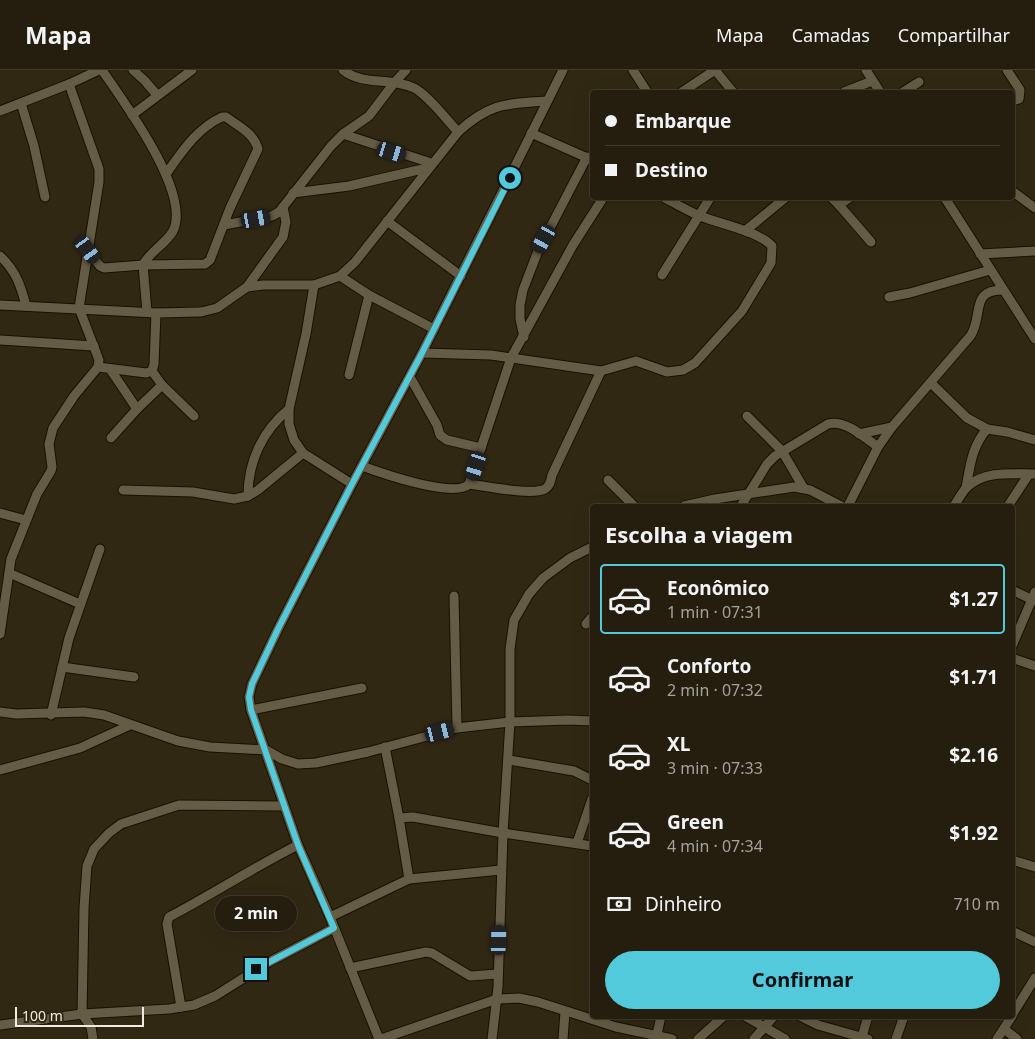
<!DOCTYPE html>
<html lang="pt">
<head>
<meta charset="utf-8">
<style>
	body { margin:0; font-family:"Noto Sans",sans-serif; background:#312b1d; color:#f1f3f6; height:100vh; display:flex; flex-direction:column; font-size:19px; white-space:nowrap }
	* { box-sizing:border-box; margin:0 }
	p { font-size:16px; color:#a3a29e }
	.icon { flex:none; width:28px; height:28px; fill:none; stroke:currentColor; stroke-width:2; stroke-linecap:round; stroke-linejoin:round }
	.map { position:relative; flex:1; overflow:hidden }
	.side { position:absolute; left:590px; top:434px; width:425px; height:515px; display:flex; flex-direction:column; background:#251e0f; border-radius:5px; box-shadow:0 5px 20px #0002,0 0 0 1px #423c2f }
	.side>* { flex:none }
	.guide { position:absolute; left:590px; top:20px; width:425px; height:110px; border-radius:5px; box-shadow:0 5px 20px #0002,0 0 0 1px #423c2f; display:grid; align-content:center; height:110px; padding:0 15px; background:#251e0f }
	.scale { position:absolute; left:15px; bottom:12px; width:129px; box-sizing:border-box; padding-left:5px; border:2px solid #f0ebde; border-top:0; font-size:14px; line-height:18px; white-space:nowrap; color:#f0ebde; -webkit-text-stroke:4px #312814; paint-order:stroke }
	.end { position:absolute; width:22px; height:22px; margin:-11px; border:6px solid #53cadc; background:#111; box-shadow:0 0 0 2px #111 }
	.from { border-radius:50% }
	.bubble { position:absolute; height:35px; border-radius:18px; background:#251e0f; box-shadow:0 5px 20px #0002,0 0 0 1px #423c2f; font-size:16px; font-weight:700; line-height:35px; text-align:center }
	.car { position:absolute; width:15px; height:30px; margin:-15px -8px; border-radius:6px; box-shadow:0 0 4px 1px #0007; background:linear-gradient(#222 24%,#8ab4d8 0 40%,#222 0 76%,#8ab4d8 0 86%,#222 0) }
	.guide b { display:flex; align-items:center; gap:18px; height:48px; font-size:19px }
	.guide b+b { border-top:1px solid #423c2f }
	.guide i { width:12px; height:12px; background:#f1f3f6 }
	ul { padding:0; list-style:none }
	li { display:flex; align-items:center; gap:15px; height:70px; margin:0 10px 8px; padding:0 5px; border:2px solid transparent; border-radius:5px }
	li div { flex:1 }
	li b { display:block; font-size:19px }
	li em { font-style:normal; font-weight:700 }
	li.active { border-color:#53cadc }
	li>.icon { width:45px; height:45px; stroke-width:1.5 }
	h2 { padding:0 15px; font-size:22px; line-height:60px }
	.pay { display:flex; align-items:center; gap:12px; height:55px; padding:0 15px; font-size:19px }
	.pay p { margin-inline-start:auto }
	.cta { display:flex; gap:10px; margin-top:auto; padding:10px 15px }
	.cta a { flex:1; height:58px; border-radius:30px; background:#53cadc; color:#111; font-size:20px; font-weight:700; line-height:58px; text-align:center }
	header { display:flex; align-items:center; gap:30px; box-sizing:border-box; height:70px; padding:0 25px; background:#251e0f; border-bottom:1px solid #423c2f }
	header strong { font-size:24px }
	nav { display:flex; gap:28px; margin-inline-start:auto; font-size:18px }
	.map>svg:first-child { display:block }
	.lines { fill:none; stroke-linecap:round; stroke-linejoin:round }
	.minor-casing { stroke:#181101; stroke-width:11 }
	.minor { stroke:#655c46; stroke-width:9 }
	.route { stroke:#53cadc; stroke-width:6 }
</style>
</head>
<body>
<header>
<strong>Mapa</strong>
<nav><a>Mapa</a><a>Camadas</a><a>Compartilhar</a></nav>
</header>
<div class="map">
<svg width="1035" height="969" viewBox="0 0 1035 969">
	<rect width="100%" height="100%" fill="#312814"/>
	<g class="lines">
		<g class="minor-casing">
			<g id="minor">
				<path d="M102 0C123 31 192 123 173 161 166 174 150 181 143 195L147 242"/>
				<path d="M133 0 145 11 157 25"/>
				<path d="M343 0C362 16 392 7 414 18 428 25 447 50 458 62"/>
				<path d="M633 0 647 22"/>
				<path d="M715 0 733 22"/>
				<path d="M866 0 880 22"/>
				<path d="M1007 0 1020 20 1019 29 1012 31"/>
				<path d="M682 22 715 0"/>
				<path d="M844 22 872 11"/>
				<path d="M903 22 919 12"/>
				<path d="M21 33 34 76 45 127"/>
				<path d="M0 41 69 14 99 0"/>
				<path d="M132 45 192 0"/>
				<path d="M531 63 592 90"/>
				<path d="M343 64 431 93"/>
				<path d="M1012 121 1035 138"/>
				<path d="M293 123 349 116 427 98"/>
				<path d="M832 128 839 135 849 128"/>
				<path d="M945 128 1035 269"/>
				<path d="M839 135 871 172"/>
				<path d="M387 151 461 206"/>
				<path d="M224 155 272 146 279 142 331 76 343 64 369 46 394 13 406 0"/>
				<path d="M745 161 785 128"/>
				<path d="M88 181 100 196 104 198 143 195 205 194 210 190 230 138 258 79C254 63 238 56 226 47H222C197 58 181 83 166 104"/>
				<path d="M980 184 1035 181"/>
				<path d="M0 186C16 201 21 216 26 236"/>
				<path d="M662 205 710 128"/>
				<path d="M340 206 369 225 434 259"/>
				<path d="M314 215 306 264 289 339V354L294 370 303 383 352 414"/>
				<path d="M247 217 283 167 286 152 283 137"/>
				<path d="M889 227 910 223 990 200"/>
				<path d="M0 235 156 243 201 242 217 238 247 217 263 215H314L340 206 355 192 458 62C490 33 505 34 547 31"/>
				<path d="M524 267 520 249V235L523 220 538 181 587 87"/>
				<path d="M0 270 94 276"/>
				<path d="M422 283 491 285 601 301 636 291 667 302 683 300 695 293 742 241 771 193 772 176C758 161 720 154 700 146 688 141 676 134 665 128"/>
				<path d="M98 297 146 303 152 301 154 294 156 243"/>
				<path d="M110 299 137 339"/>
				<path d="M152 301 162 315 194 346"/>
				<path d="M349 305 369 225"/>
				<path d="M410 307 437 355 440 365 447 370 481 378"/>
				<path d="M931 313 967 348 980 355 987 359 1007 362 1035 370"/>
				<path d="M747 346 782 381 803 417"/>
				<path d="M859 364 892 357"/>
				<path d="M111 368 137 339 162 315"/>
				<path d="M362 396C381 403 455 429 469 414L511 288 573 175 603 128"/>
				<path d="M608 410 634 436"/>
				<path d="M469 414C485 416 532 426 545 419 550 416 551 410 552 405L601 301"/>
				<path d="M966 418C970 396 972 376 987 359"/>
				<path d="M123 420 193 422 234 429 248 426 258 420 303 383"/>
				<path d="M248 426C248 391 263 360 289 339"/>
				<path d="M684 436 715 429 794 417 810 420 841 436"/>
				<path d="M741 436 767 394 775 386 828 354C845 349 865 368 878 377"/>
				<path d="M848 436 878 377 892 357 966 271C969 268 972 264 973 261 982 241 972 220 1003 220"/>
				<path d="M954 436C958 430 962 422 967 417 985 400 1013 404 1035 404"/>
				<path d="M1008 436 1029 404"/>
				<path d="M0 443 26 450"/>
				<path d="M9 503 80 534"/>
				<path d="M1012 520 1035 531"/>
				<path d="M454 526 457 658"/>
				<path d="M586 554 592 547"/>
				<path d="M0 564 11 489 37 424 51 401 52 397 49 374 53 358 74 326 98 297 99 290 79 238 99 112V99L69 14"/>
				<path d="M1012 576 1035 522"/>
				<path d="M1012 588 1035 596"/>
				<path d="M62 597 134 607"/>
				<path d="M251 640 362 618"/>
				<path d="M0 642 16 644 84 642 104 645 178 671 210 677 266 680 282 689 298 694 316 693 368 682 457 658 510 652 568 650 592 651"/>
				<path d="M51 645 69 568 100 479"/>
				<path d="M385 677 399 748 413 747 503 763 592 776"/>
				<path d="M509 690 574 701 592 710"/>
				<path d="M0 700 80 678 130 655"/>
				<path d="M577 773 592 729"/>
				<path d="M1012 790 1035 797"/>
				<path d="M409 809 501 800"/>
				<path d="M330 847 409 809 399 748"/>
				<path d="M1012 861 1035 872"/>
				<path d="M350 898 426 882 432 883 470 906 498 904"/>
				<path d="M181 937 167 854 169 847C213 824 254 797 298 775"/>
				<path d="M1012 945 1035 908"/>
				<path d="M745 946 785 969"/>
				<path d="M800 946 818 955 868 969"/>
				<path d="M0 955 82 944 169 939 194 935 215 926 269 892 334 858"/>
				<path d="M1004 959 1017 969"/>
				<path d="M862 967 868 946"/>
				<path d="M93 969 91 957 82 944 84 838 87 796 94 779 109 763 121 754 179 735 284 736"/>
				<path d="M379 969 330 847 298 775 251 640 249 627 252 614 278 559 352 414 422 283 563 0"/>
				<path d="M381 969 497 929 519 928 538 932 616 957 672 969"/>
				<path d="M492 969 498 917 503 763 510 652V579L514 550 529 524 543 508 570 488 592 477"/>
				<path d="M563 969 565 942"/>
				<path d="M656 969 661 946"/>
				<path d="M698 969 724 946"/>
				<path d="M754 969 774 946"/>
				<path d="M896 969 904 946"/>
				<path d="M997 969 1012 946"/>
			</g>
		</g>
		<use href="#minor" class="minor"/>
	</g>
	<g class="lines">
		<path class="route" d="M256 899 334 858 298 775 251 640 249 627 252 614 278 559 352 414 422 283 510 108"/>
	</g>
</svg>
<div class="scale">100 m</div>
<i class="end from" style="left:510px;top:108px"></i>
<i class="end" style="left:256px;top:899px"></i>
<div class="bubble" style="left:215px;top:826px;width:82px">2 min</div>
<i class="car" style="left:392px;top:82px;rotate:107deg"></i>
<i class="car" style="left:256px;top:149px;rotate:80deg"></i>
<i class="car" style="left:544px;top:169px;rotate:209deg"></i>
<i class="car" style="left:88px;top:180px;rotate:144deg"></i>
<i class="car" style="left:476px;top:396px;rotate:198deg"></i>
<i class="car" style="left:440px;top:662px;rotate:76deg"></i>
<i class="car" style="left:499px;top:870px;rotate:2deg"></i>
<div class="guide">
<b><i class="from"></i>Embarque</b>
<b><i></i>Destino</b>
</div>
<section class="side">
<h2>Escolha a viagem</h2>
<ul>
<li class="active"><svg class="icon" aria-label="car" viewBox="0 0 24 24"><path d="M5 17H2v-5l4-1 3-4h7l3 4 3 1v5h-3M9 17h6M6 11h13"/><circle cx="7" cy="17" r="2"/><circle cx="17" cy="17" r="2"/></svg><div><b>Econômico</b><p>1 min · 07:31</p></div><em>$1.27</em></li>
<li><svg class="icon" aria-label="car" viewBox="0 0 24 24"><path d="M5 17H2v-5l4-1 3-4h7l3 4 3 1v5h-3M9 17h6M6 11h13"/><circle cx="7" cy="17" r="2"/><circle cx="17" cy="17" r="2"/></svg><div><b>Conforto</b><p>2 min · 07:32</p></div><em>$1.71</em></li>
<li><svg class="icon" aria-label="car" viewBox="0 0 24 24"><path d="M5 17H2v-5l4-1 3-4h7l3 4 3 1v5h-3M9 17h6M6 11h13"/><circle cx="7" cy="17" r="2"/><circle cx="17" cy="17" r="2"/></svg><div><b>XL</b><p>3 min · 07:33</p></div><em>$2.16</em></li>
<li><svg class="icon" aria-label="car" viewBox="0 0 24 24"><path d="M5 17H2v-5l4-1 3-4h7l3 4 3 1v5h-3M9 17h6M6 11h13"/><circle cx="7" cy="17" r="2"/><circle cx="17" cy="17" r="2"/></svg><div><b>Green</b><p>4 min · 07:34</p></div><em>$1.92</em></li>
</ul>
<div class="pay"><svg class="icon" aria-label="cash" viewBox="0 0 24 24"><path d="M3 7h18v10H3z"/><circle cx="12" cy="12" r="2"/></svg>Dinheiro<p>710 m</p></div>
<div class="cta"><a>Confirmar</a></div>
</section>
</div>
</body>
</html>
